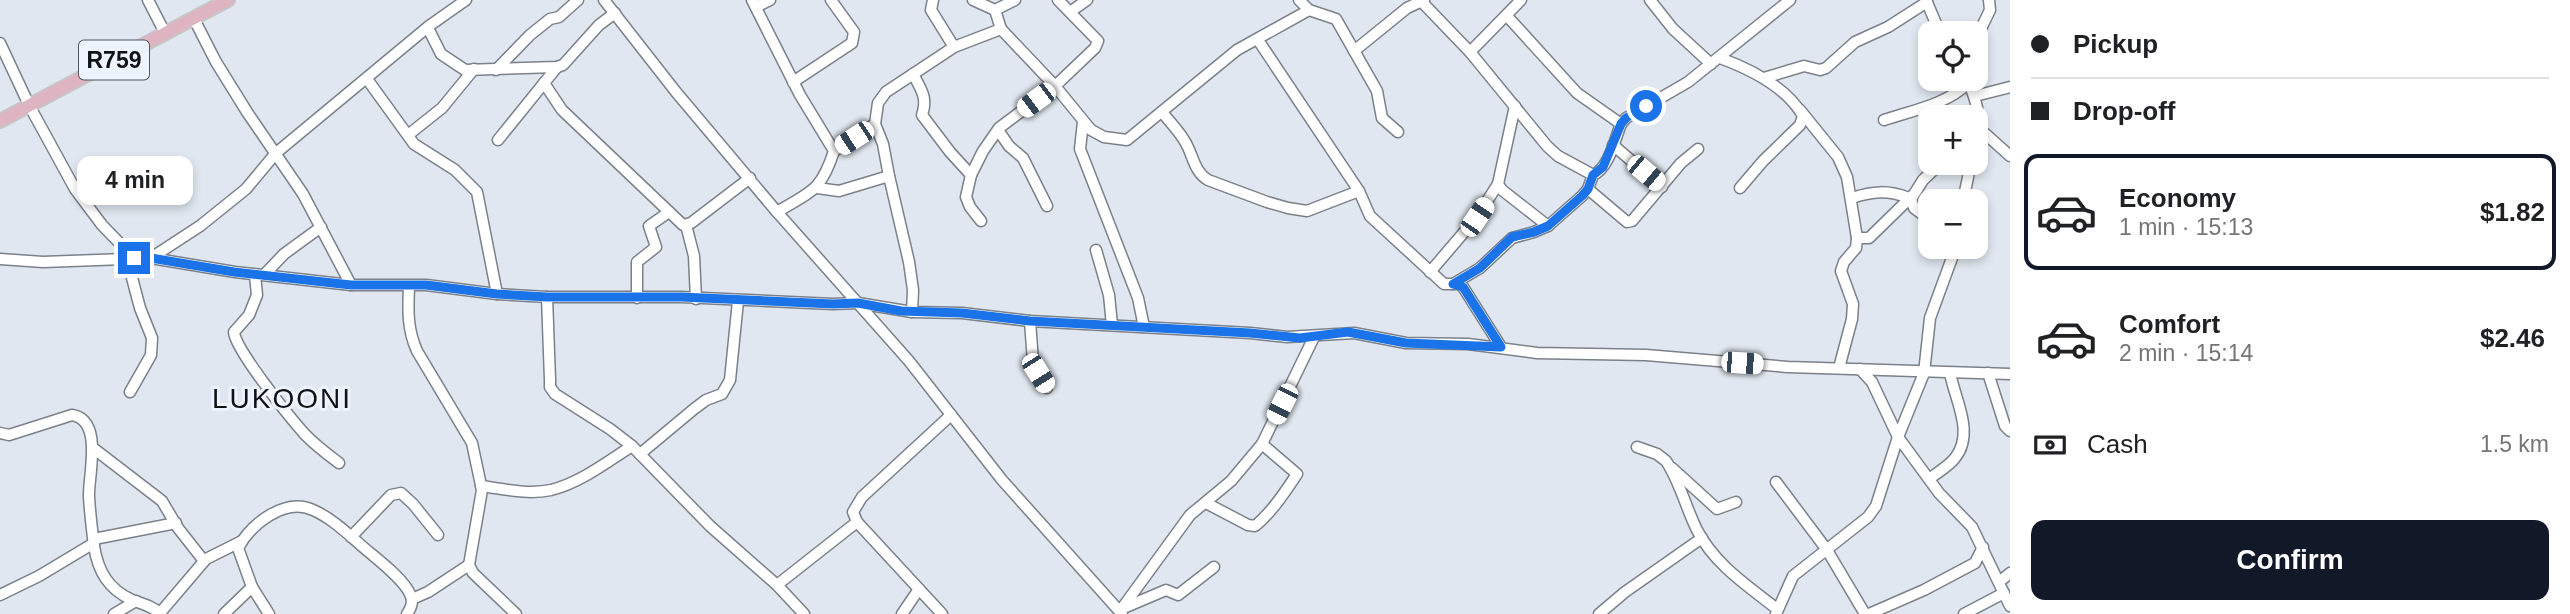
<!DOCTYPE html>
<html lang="en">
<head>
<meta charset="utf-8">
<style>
	body { margin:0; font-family:Arial,sans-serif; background:#f6f6f6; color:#202124; height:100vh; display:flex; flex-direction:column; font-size:26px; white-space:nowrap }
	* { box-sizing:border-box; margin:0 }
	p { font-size:23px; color:#757577 }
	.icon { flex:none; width:38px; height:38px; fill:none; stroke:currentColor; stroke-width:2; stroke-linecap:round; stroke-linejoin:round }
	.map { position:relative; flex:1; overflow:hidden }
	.panel { display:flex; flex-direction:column; background:#fff; width:560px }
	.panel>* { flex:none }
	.guide { display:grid; align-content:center; height:154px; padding:0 21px; background:#fff }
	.buttons { position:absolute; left:1918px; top:21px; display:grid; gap:14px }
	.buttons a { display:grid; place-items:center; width:70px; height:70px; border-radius:14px; background:#fff; box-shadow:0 4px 10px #0003; font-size:35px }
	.end { position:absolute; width:32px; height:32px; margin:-16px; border:9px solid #1a73e8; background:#fff; box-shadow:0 0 0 4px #fff }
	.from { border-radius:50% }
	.bubble { position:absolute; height:49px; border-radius:14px; background:#fff; box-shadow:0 4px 10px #0003; font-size:23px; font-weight:800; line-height:49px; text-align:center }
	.car { position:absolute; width:21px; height:42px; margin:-21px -10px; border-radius:9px; box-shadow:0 0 5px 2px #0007; background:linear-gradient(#fff 24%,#345 0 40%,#fff 0 76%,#345 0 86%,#fff 0) }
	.guide b { display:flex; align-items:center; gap:24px; height:66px; font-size:26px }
	.guide b+b { border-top:2px solid #e0e0e0 }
	.guide i { width:18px; height:18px; background:#202124 }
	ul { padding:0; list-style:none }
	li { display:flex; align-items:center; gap:21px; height:116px; margin:0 14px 10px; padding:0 7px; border:4px solid transparent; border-radius:14px }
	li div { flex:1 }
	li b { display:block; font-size:26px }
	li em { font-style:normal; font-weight:800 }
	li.current { border-color:#111827 }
	li>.icon { width:63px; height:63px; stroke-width:1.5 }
	.pay { display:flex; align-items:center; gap:18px; height:77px; padding:0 21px; font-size:26px }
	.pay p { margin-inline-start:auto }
	.action { display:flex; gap:14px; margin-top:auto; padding:14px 21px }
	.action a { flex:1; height:80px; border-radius:14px; background:#111827; color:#fff; font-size:28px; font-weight:800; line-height:80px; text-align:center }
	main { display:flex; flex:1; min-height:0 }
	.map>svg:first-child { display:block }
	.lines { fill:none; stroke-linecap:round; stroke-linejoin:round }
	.minor-casing { stroke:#7b8089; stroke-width:13 }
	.major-casing { stroke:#c6c6c7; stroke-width:16 }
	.minor { stroke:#fff; stroke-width:10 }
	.major { stroke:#deb3c2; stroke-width:12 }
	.route { stroke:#1a73e8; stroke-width:9 }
	.labels { text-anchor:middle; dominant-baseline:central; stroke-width:6; stroke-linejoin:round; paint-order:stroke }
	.shield { fill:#eef4fe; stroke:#53565b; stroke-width:2 }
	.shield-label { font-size:23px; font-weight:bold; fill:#101215 }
	.quarter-label { font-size:28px; letter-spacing:2px; fill:#101215; stroke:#eef4fe }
</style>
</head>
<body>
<main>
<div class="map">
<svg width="2010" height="614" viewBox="0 0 2010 614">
	<rect width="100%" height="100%" fill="#e1e7f0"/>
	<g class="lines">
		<g class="minor-casing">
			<g id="minor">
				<path d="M148 0 165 33"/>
				<path d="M604 0 676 92 777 212 909 361 1002 480 1122 614"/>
				<path d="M752 0 800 95 834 151C821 191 812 191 777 212"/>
				<path d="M933 0 931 10 954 47"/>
				<path d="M973 0 995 10 1015 0"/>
				<path d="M1299 0 1309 10 1336 19 1377 91 1382 118 1398 132"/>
				<path d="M1420 0 1470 52 1547 146 1558 156 1593 175C1609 168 1615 139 1621 124L1626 118 1688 82 1790 0"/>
				<path d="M1650 0 1673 29 1711 64"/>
				<path d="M1926 0 1940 33"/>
				<path d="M756 7 770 0"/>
				<path d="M995 10 1001 29 1055 86 1091 130 1104 137 1127 140 1237 50 1309 10"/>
				<path d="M1070 12 1087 0"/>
				<path d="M1507 16 1577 93 1621 124"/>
				<path d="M194 19 216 62 247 112 303 194 351 285"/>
				<path d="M428 28 441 54 465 70 557 67 563 65 599 25 615 13"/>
				<path d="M1976 39 1990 10 1989 0"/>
				<path d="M1258 40 1359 191 1370 216 1444 284H1459L1463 287 1501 347"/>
				<path d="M0 43 29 105 75 189 102 225 134 258"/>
				<path d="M1354 51 1407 8 1424 0"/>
				<path d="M1470 52 1521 0"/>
				<path d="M1720 58C1750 69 1786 86 1803 116L1800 125 1763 161 1740 188"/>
				<path d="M496 70 530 35 550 19 559 17 578 0"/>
				<path d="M913 74C921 90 928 97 922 115L950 152 971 175"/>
				<path d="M1764 78 1804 66 1820 70 1826 68 1855 42 1888 27 1927 2"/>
				<path d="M367 79 414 144 455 170 477 192 497 294"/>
				<path d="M1967 79C1977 101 1983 122 1976 146"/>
				<path d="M793 82 852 43 854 32 831 0"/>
				<path d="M544 83 562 110 683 225 691 223 750 178"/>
				<path d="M1975 96 2010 87"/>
				<path d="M1515 106 1498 184 1502 190 1548 226"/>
				<path d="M1800 110 1838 157 1847 177 1857 238 1856 248 1844 262 1841 271 1853 304 1852 319 1839 368"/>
				<path d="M1162 112C1169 121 1178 130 1184 140 1193 153 1193 171 1208 180L1267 202 1288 208 1307 211 1359 191"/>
				<path d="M1884 120C1911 111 1948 104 1968 83"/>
				<path d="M1083 122 1080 149 1138 298 1144 327"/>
				<path d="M1980 129 2010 156"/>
				<path d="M998 130 1009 146 1023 158 1047 206"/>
				<path d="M408 135 442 108 474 69"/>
				<path d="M498 140 557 67"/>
				<path d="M1613 145 1662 187"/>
				<path d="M834 151 875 124"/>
				<path d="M817 188 839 191 889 176"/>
				<path d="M1588 189 1627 222 1632 221 1681 163 1698 149"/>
				<path d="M1852 198C1873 191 1888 190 1909 198"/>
				<path d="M1963 201 1971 163"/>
				<path d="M1930 220 1914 208 1911 199 1923 180 1941 163"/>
				<path d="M981 221 970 207 966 197 971 175 983 151 999 128 1055 86 1095 48 1098 41 1058 0"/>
				<path d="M686 225 694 256 696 299"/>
				<path d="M1857 238H1869L1912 196"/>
				<path d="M1096 250 1109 295 1112 325"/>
				<path d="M151 258 200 226 246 189 276 153 429 26 466 0"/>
				<path d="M0 259 43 262 151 258 235 272 351 285H426L497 294 547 297H681L833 304 858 303 912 312 962 313 1030 321 1250 333 1287 337 1354 333 1406 343 1468 344 1537 353 1646 355 1788 367 2010 374"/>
				<path d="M127 259 140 308 152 338 151 355 130 392"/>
				<path d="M1430 272 1477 217 1498 184"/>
				<path d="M255 275 257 295 249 315 234 332C235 349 288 415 302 431 312 443 326 453 339 463"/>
				<path d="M264 275 284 254 321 227"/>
				<path d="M1453 284 1480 268 1512 238 1534 232 1548 226 1582 196 1588 189 1593 175"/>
				<path d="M409 286C408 309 407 329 417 351L472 443 482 490 469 565 473 573 516 614"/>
				<path d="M547 297 550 380V387L555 394 610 429 632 446 710 526 777 585 804 614"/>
				<path d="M637 298V262L656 247 649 226 669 212"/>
				<path d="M912 312 913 290 909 262 889 176 883 144 875 124 878 103 886 92 954 47 1001 29"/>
				<path d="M1030 321 1033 362 1047 388"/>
				<path d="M1860 369 1872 382 1898 437 1939 493 1972 527 2010 606"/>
				<path d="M1988 373 2005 426 2010 431"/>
				<path d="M0 433 9 435 72 415C104 420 88 476 89 497 90 513 92 530 94 546 98 571 108 589 132 600 143 604 152 606 161 614"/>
				<path d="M1637 447 1657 454 1666 461C1680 482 1686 508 1697 530 1715 565 1748 586 1777 609"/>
				<path d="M93 448 162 501 178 528 204 561"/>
				<path d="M640 454 694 409 706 400 722 394 730 380 738 301"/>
				<path d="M1672 468 1717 509 1736 502"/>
				<path d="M1929 479C1938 472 1949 466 1955 458 1975 433 1955 400 1950 373"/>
				<path d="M1776 482 1827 550 1865 614"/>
				<path d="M481 486C504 489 528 495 551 490 580 483 607 462 632 446"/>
				<path d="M1206 503 1248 525 1255 526C1272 512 1285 492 1297 474L1262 444"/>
				<path d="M351 537 391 495 401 493 413 504 438 535"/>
				<path d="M94 539 176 523"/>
				<path d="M1999 582 2010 573"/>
				<path d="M777 585 857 522"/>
				<path d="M0 595 39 576 94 543"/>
				<path d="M412 599 428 592 469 565"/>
				<path d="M1126 607 1166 590 1178 595 1214 567"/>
				<path d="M1120 611 1190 515 1231 481 1262 444 1314 337"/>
				<path d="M160 613 206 559 242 541"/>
				<path d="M114 614 136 601"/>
				<path d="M224 614 252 587"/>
				<path d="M269 614 252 587 238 548C251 524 285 497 313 510 334 519 352 538 369 552 381 562 404 580 410 594 414 602 411 608 407 614"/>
				<path d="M902 614 919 589"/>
				<path d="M942 614 857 522 853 512 862 497 951 415"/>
				<path d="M1599 614 1625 592 1702 538"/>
				<path d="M1776 614 1793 576 1868 517 1876 506 1898 437 1924 373 1930 318 1956 247"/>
				<path d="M1869 614 1924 590 1975 563 1983 547"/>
				<path d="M1964 614 2004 593"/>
			</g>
		</g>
		<g class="major-casing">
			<path id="major" d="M0 121 228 0"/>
		</g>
		<use href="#minor" class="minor"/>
		<use href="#major" class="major"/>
	</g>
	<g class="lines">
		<path class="route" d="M134 258H151L234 272 351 285H426L497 294 547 297H681L833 304 858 303 901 311 962 313 1030 321 1250 333 1300 338 1348 332 1406 343 1501 347 1463 287 1453 284 1480 268 1512 237 1534 232 1548 226 1582 196 1588 189 1593 175 1603 167 1621 124 1626 118 1646 106"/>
	</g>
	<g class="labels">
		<rect class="shield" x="79" y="40.5" width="70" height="39" rx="5"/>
		<g class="shield-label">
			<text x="114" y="60">R759</text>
		</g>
		<g class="quarter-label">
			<text x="282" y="398">LUKOONI</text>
		</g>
	</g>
</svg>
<div class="buttons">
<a><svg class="icon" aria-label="locate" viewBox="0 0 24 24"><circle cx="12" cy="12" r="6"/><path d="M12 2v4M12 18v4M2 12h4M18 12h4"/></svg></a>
<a>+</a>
<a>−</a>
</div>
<i class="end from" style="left:1646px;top:106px"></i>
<i class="end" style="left:134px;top:258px"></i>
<div class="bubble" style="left:77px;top:156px;width:116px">4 min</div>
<i class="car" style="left:1036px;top:100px;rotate:233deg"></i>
<i class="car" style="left:854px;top:138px;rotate:237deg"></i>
<i class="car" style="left:1646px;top:173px;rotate:130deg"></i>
<i class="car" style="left:1477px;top:217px;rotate:34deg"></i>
<i class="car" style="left:1742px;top:363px;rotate:94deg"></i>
<i class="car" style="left:1038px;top:373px;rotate:148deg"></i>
<i class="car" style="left:1282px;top:404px;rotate:207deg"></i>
</div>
<section class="panel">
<div class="guide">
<b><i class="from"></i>Pickup</b>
<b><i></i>Drop-off</b>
</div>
<ul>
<li class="current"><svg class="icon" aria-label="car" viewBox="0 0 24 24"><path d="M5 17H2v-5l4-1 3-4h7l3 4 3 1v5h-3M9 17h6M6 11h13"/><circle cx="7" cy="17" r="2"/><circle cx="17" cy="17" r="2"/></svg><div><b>Economy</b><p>1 min · 15:13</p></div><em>$1.82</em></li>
<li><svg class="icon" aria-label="car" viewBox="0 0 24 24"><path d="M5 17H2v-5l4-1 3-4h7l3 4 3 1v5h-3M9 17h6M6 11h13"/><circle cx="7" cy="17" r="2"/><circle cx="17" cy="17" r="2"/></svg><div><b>Comfort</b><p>2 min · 15:14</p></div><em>$2.46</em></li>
</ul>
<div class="pay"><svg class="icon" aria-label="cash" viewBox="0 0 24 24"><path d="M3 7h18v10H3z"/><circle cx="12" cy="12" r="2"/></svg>Cash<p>1.5 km</p></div>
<div class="action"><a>Confirm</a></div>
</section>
</main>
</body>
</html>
